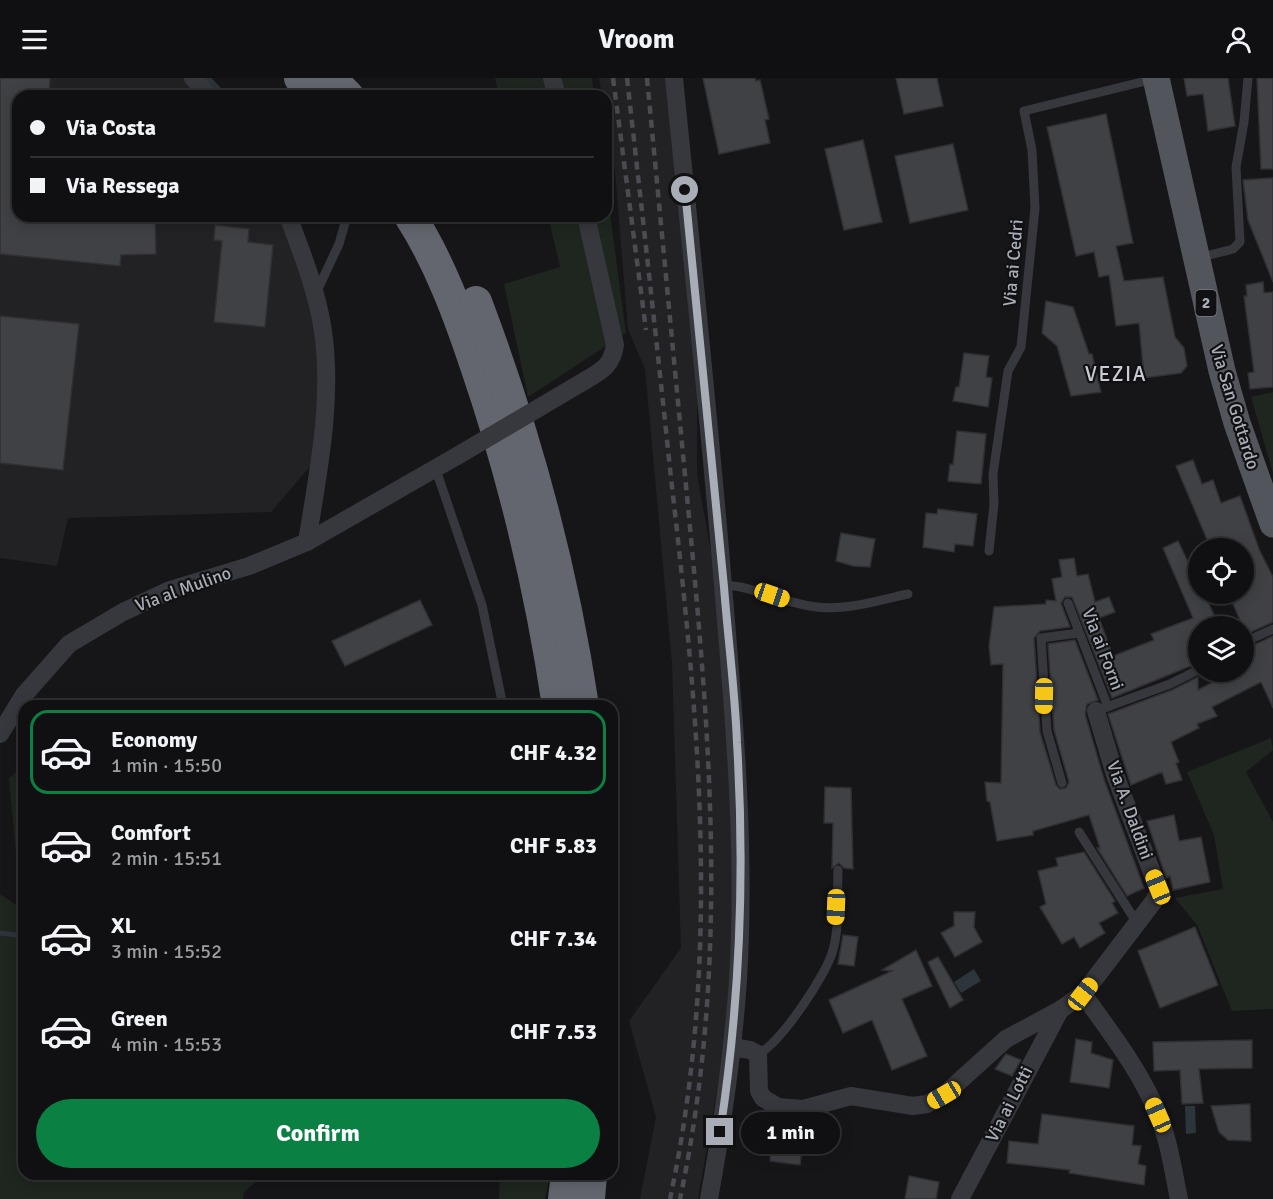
<!DOCTYPE html>
<html lang="en">
<head>
<meta charset="utf-8">
<style>
	body { margin:0; font-family:Signika,sans-serif; background:#19191b; color:#f1f3f6; height:100vh; display:flex; flex-direction:column; font-size:22px; white-space:nowrap }
	* { box-sizing:border-box; margin:0 }
	p { font-size:20px; color:#9c9d9f }
	.icon { flex:none; width:33px; height:33px; fill:none; stroke:currentColor; stroke-width:2; stroke-linecap:round; stroke-linejoin:round }
	.map { position:relative; flex:1; overflow:hidden }
	.drawer { position:absolute; left:18px; top:622px; width:600px; height:480px; display:flex; flex-direction:column; background:#101012; border-radius:18px; box-shadow:0 3px 15px #0003,0 0 0 2px #303032 }
	.drawer>* { flex:none }
	.banner { position:absolute; left:12px; top:12px; width:600px; height:132px; border-radius:18px; box-shadow:0 3px 15px #0003,0 0 0 2px #303032; display:grid; align-content:center; height:132px; padding:0 18px; background:#101012 }
	.controls { position:absolute; left:1188px; top:460px; display:grid; gap:12px }
	.controls a { display:grid; place-items:center; width:66px; height:66px; border-radius:50%; background:#101012; box-shadow:0 3px 15px #0003,0 0 0 2px #303032; font-size:30px }
	.end { position:absolute; width:27px; height:27px; margin:-14px; border:8px solid #a8adb8; background:#111; box-shadow:0 0 0 3px #111 }
	.from { border-radius:50% }
	.bubble { position:absolute; height:42px; border-radius:21px; background:#101012; box-shadow:0 3px 15px #0003,0 0 0 2px #303032; font-size:20px; font-weight:800; line-height:42px; text-align:center }
	.car { position:absolute; width:18px; height:36px; margin:-18px -9px; border-radius:8px; box-shadow:0 0 4px 2px #0007; background:linear-gradient(#f5c518 24%,#345 0 40%,#f5c518 0 76%,#345 0 86%,#f5c518 0) }
	.banner b { display:flex; align-items:center; gap:21px; height:57px; font-size:22px }
	.banner b+b { border-top:2px solid #303032 }
	.banner i { width:15px; height:15px; background:#f1f3f6 }
	ul { padding:10px 0 0; list-style:none }
	li { display:flex; align-items:center; gap:18px; height:84px; margin:0 12px 9px; padding:0 6px; border:3px solid transparent; border-radius:18px }
	li div { flex:1 }
	li b { display:block; font-size:22px }
	li em { font-style:normal; font-weight:800 }
	li.current { border-color:#0b8043 }
	li>.icon { width:54px; height:54px; stroke-width:1.5 }
	.primary-button { display:flex; gap:12px; margin-top:auto; padding:12px 18px }
	.primary-button a { flex:1; height:69px; border-radius:36px; background:#0b8043; color:#fff; font-size:24px; font-weight:800; line-height:69px; text-align:center }
	header { display:flex; justify-content:space-between; align-items:center; height:78px; padding:0 18px; background:#101012; font-size:27px; font-weight:800 }
	.map>svg:first-child { display:block }
	.built { fill:#222225 }
	.green { fill:#1e261f }
	.water { fill:#2c353c }
	.lines { fill:none; stroke-linecap:round; stroke-linejoin:round }
	.stream { stroke:#2c353c; stroke-width:5 }
	.building { fill:#404145; stroke:#303034; stroke-width:1.5 }
	.lane { stroke:#37383d; stroke-width:9 }
	.street { stroke:#37383d; stroke-width:18 }
	.primary { stroke:#53555c; stroke-width:27 }
	.highway { stroke:#63666e; stroke-width:32 }
	.rail { stroke:#4a4c52; stroke-width:4.5; stroke-dasharray:8 6; stroke-linecap:butt }
	.street-bridge { stroke:#37383d; stroke-width:18 }
	.route { stroke:#a8adb8; stroke-width:8 }
	.labels { text-anchor:middle; dominant-baseline:central; stroke-width:4.5; stroke-linejoin:round; paint-order:stroke }
	.shield { fill:#111113; stroke:#7b7e86; stroke-width:1.5 }
	.shield-label { font-size:16px; font-weight:bold; fill:#a8adb8 }
	.street-label { font-size:18px; fill:#a8adb8; stroke:#111113 }
	.quarter-label { font-size:21px; letter-spacing:1.5px; fill:#c9ccd4; stroke:#111113 }
</style>
</head>
<body>
<header><svg class="icon" aria-label="menu" viewBox="0 0 24 24"><path d="M4 6h16M4 12h16M4 18h16"/></svg>Vroom<svg class="icon" aria-label="person" viewBox="0 0 24 24"><circle cx="12" cy="8" r="4"/><path d="M4 21q1-7 8-7t8 7"/></svg></header>
<div class="map">
<svg width="1273" height="1121" viewBox="0 0 1273 1121">
	<rect width="100%" height="100%" fill="#161618"/>
	<g class="built">
		<path d="M0 0H193L209 18H18V138H288L315 216 321 376 271 434 68 440 57 488 0 480Z"/>
		<path d="M599 0H666L697 312V396L714 490 736 796 725 966 698 1121H640L656 1039 629 943 681 870 672 585 645 291 628 251 615 94 606 42V18H602Z"/>
	</g>
	<g class="green">
		<path d="M495 0H592L594 18H499Z"/>
		<path d="M606 106 626 255 528 319 504 206 560 189 548 138H606Z"/>
		<path d="M1273 314V395L1251 319Z"/>
		<path d="M1271 660 1273 672 1246 694 1273 744V931L1232 933 1197 847 1175 820 1223 811 1214 757 1187 694Z"/>
		<path d="M24 688V1096L264 1097 244 1114 243 1121H0V816L21 830 9 700Z"/>
		<path d="M500 1097H550L545 1121H499Z"/>
	</g>
	<g class="water">
		<path d="M974 891 981 903 961 915 954 904Z"/>
		<path d="M1185 1028H1195L1196 1055 1186 1056Z"/>
	</g>
	<g class="lines">
		<g class="stream">
			<path d="M208 0 225 18"/>
			<path d="M0 855 24 858"/>
		</g>
	</g>
	<g class="building">
		<path d="M0 0H50L49 18H18V138H155L156 176 121 177 120 188 0 176Z"/>
		<path d="M703 0H755L756 3 760 2 769 41 765 42 770 65 719 76Z"/>
		<path d="M896 0H937L943 28 904 36Z"/>
		<path d="M1184 0H1228L1235 48 1208 53 1203 16 1187 18Z"/>
		<path d="M1257 0H1273V91H1261Z"/>
		<path d="M1106 36 1133 165 1116 168 1124 203 1163 199 1175 259 1184 270 1187 288 1181 295 1144 300 1139 245 1116 248 1109 197 1099 199 1094 174 1076 178 1047 49Z"/>
		<path d="M863 62 882 144 844 152 825 71Z"/>
		<path d="M953 66 968 132 910 145 895 78Z"/>
		<path d="M1273 100V204L1248 142 1243 102Z"/>
		<path d="M215 147 249 151 248 164 273 167 265 249 214 244 222 163 214 162Z"/>
		<path d="M1263 204 1264 215 1273 214V309L1250 311 1248 295 1254 294 1244 218H1247L1246 207Z"/>
		<path d="M1046 223 1073 229 1089 276H1092L1101 314 1071 318 1057 268 1042 255Z"/>
		<path d="M0 238 79 246 63 392 0 385Z"/>
		<path d="M964 275 989 278 986 299 992 300 988 329 953 323 956 309H959Z"/>
		<path d="M957 353 986 356 981 406 948 403 950 386 953 387Z"/>
		<path d="M1193 382 1202 406 1213 402 1221 425 1240 418 1259 471 1273 499V544L1244 557V549L1236 546 1241 545 1229 516H1244V471H1211L1176 388Z"/>
		<path d="M938 431 977 436 973 468 955 466 954 474 923 469 926 435 937 436Z"/>
		<path d="M841 455 875 461 870 489 853 488 836 483Z"/>
		<path d="M1178 463 1198 505V516H1204L1220 549H1198V585L1112 620 1072 519H1065L1061 525 1070 549 1040 553 1034 560 1040 654 1056 707 1060 711 1066 710 1069 704 1054 652 1048 566 1075 562 1098 622 1087 626 1085 636 1104 701 1144 810 1127 818 1097 770H1100L1089 737 1033 753V757L997 763 990 724 987 723 985 704 1001 705 1003 586 991 587 989 568 994 529 1046 526V522L1056 523 1052 501 1062 499 1059 482 1074 480 1077 498 1088 496 1095 524 1109 519 1115 534 1099 540 1113 578 1154 562 1151 556 1193 540 1163 470Z"/>
		<path d="M420 522 432 547 345 588 332 563Z"/>
		<path d="M1273 558V630L1261 604 1212 629 1217 638 1197 646 1199 650 1171 664 1179 684 1176 685 1182 702 1166 706 1162 694 1131 707 1108 636 1172 612 1198 599V612L1232 594H1244V588L1253 583 1247 570Z"/>
		<path d="M825 709 851 710 853 791 844 790 839 785 832 790 833 745H824Z"/>
		<path d="M1174 737 1179 763 1201 759 1210 804 1173 812 1170 798 1166 800 1147 743Z"/>
		<path d="M1084 774 1115 823 1112 825 1118 835 1099 845 1105 855 1080 870 1074 859 1062 866 1040 829 1046 826 1038 793 1058 788 1056 780Z"/>
		<path d="M954 834H975L974 849 982 864 955 879 941 855 954 848Z"/>
		<path d="M1195 849 1218 907 1160 930 1138 873Z"/>
		<path d="M843 857 858 859 854 888 838 886Z"/>
		<path d="M916 872 932 908 902 921 927 978 892 992 872 942 843 955 829 922 892 893 882 892Z"/>
		<path d="M938 879 963 922 950 930 928 884Z"/>
		<path d="M1076 961 1092 964 1091 975 1113 982 1109 1010 1070 1004Z"/>
		<path d="M1252 962V990L1199 991 1203 1025 1182 1026 1180 992 1154 993 1153 964Z"/>
		<path d="M1006 976 1021 982 1012 998 995 991Z"/>
		<path d="M1250 1026 1251 1063 1228 1062 1219 1054 1211 1028Z"/>
		<path d="M757 1035 773 1039 772 1052 755 1049Z"/>
		<path d="M1042 1036 1134 1048 1132 1067 1141 1068 1138 1086 1146 1088 1144 1107 1069 1095 1070 1092 1007 1085 1009 1063 1038 1066Z"/>
		<path d="M773 1053 804 1056 800 1087 770 1083Z"/>
		<path d="M909 1098 939 1104 936 1121H905Z"/>
	</g>
	<g class="lines">
		<g class="lane">
			<path d="M1198 180 1233 171 1240 164 1236 89 1244 44 1248 0"/>
			<path d="M317 213 339 166 347 138"/>
			<path d="M436 392 482 527 503 628"/>
			<path d="M989 473 994 426 993 396 1008 293 1021 269 1035 130 1032 72 1024 33 1154 1"/>
			<path d="M723 507C756 508 784 526 817 529 847 533 879 522 908 516"/>
			<path d="M1068 525 1108 629"/>
			<path d="M1244 564 1273 551"/>
			<path d="M1104 630 1170 606 1198 592"/>
			<path d="M1062 705 1047 653 1041 560 1079 555"/>
			<path d="M1079 754 1137 845"/>
			<path d="M758 976C780 966 827 896 833 872 840 847 837 818 838 792"/>
		</g>
		<g class="street">
			<path d="M193 0 209 18"/>
			<path d="M552 0 557 18"/>
			<path d="M674 0C691 169 709 338 723 507 734 639 746 770 738 902 733 975 722 1049 709 1121"/>
			<path d="M288 138C302 175 317 213 323 253 333 324 318 394 307 464"/>
			<path d="M586 138 615 267C612 287 603 292 586 302"/>
			<path d="M0 656 24 617 69 566 123 534 170 512 249 488 307 464 457 378"/>
			<path d="M1083 916C1110 954 1140 992 1158 1036 1169 1063 1173 1092 1179 1121"/>
			<path d="M732 969 750 972 758 976 759 1013 763 1020 778 1029 803 1031 851 1018 913 1028 927 1026 944 1017 1006 961 1060 932 1083 916 1154 823 1159 813 1115 697 1096 633"/>
			<path d="M960 1121 1060 932"/>
		</g>
		<path class="primary" d="M1156 0 1222 293 1237 345 1273 446"/>
		<g class="highway">
			<path d="M300 0 317 18"/>
			<path d="M330 0 348 18"/>
			<path d="M410 138C439 183 459 237 476 288 514 399 541 513 558 628"/>
			<path d="M476 224C526 356 562 489 583 628"/>
			<path d="M564 1121 567 1096"/>
			<path d="M589 1121 591 1096"/>
		</g>
		<g class="rail">
			<path d="M613 0 646 252"/>
			<path d="M627 0C642 133 657 266 671 400 699 644 722 877 670 1121"/>
			<path d="M647 0C661 146 675 293 689 439 711 671 729 890 680 1121"/>
		</g>
		<path class="street-bridge" d="M457 378 586 302"/>
	</g>
	<g class="lines">
		<path class="route" d="M685 112C699 245 712 377 724 509 728 561 735 613 737 665 745 796 740 925 720 1054"/>
	</g>
	<g class="labels">
		<rect class="shield" x="1195.5" y="212" width="21" height="26" rx="4.5"/>
		<g class="shield-label">
			<text x="1206" y="225">2</text>
		</g>
		<g class="street-label">
			<text transform="translate(1013 185) rotate(-85)">Via ai Cedri</text>
			<text transform="translate(1235 329) rotate(73)">Via San Gottardo</text>
			<text transform="translate(183 511) rotate(-20)">Via al Mulino</text>
			<text transform="translate(1103 571) rotate(69)">Via ai Forni</text>
			<text transform="translate(1130 732) rotate(70)">Via A. Daldini</text>
			<text transform="translate(1009 1026) rotate(-63)">Via ai Lotti</text>
		</g>
		<g class="quarter-label">
			<text x="1116" y="296">VEZIA</text>
		</g>
	</g>
</svg>
<div class="controls">
<a><svg class="icon" aria-label="locate" viewBox="0 0 24 24"><circle cx="12" cy="12" r="6"/><path d="M12 2v4M12 18v4M2 12h4M18 12h4"/></svg></a>
<a><svg class="icon" aria-label="layers" viewBox="0 0 24 24"><path d="M12 4l9 5-9 5-9-5zM3 14l9 5 9-5"/></svg></a>
</div>
<i class="end from" style="left:685px;top:112px"></i>
<i class="end" style="left:720px;top:1054px"></i>
<div class="bubble" style="left:741px;top:1034px;width:99px">1 min</div>
<i class="car" style="left:772px;top:517px;rotate:109deg"></i>
<i class="car" style="left:1044px;top:618px;rotate:181deg"></i>
<i class="car" style="left:1158px;top:809px;rotate:338deg"></i>
<i class="car" style="left:836px;top:829px;rotate:182deg"></i>
<i class="car" style="left:1083px;top:916px;rotate:38deg"></i>
<i class="car" style="left:944px;top:1017px;rotate:240deg"></i>
<i class="car" style="left:1158px;top:1037px;rotate:336deg"></i>
<div class="banner">
<b><i class="from"></i>Via Costa</b>
<b><i></i>Via Ressega</b>
</div>
<section class="drawer">
<ul>
<li class="current"><svg class="icon" aria-label="car" viewBox="0 0 24 24"><path d="M5 17H2v-5l4-1 3-4h7l3 4 3 1v5h-3M9 17h6M6 11h13"/><circle cx="7" cy="17" r="2"/><circle cx="17" cy="17" r="2"/></svg><div><b>Economy</b><p>1 min · 15:50</p></div><em>CHF 4.32</em></li>
<li><svg class="icon" aria-label="car" viewBox="0 0 24 24"><path d="M5 17H2v-5l4-1 3-4h7l3 4 3 1v5h-3M9 17h6M6 11h13"/><circle cx="7" cy="17" r="2"/><circle cx="17" cy="17" r="2"/></svg><div><b>Comfort</b><p>2 min · 15:51</p></div><em>CHF 5.83</em></li>
<li><svg class="icon" aria-label="car" viewBox="0 0 24 24"><path d="M5 17H2v-5l4-1 3-4h7l3 4 3 1v5h-3M9 17h6M6 11h13"/><circle cx="7" cy="17" r="2"/><circle cx="17" cy="17" r="2"/></svg><div><b>XL</b><p>3 min · 15:52</p></div><em>CHF 7.34</em></li>
<li><svg class="icon" aria-label="car" viewBox="0 0 24 24"><path d="M5 17H2v-5l4-1 3-4h7l3 4 3 1v5h-3M9 17h6M6 11h13"/><circle cx="7" cy="17" r="2"/><circle cx="17" cy="17" r="2"/></svg><div><b>Green</b><p>4 min · 15:53</p></div><em>CHF 7.53</em></li>
</ul>
<div class="primary-button"><a>Confirm</a></div>
</section>
</div>
</body>
</html>
